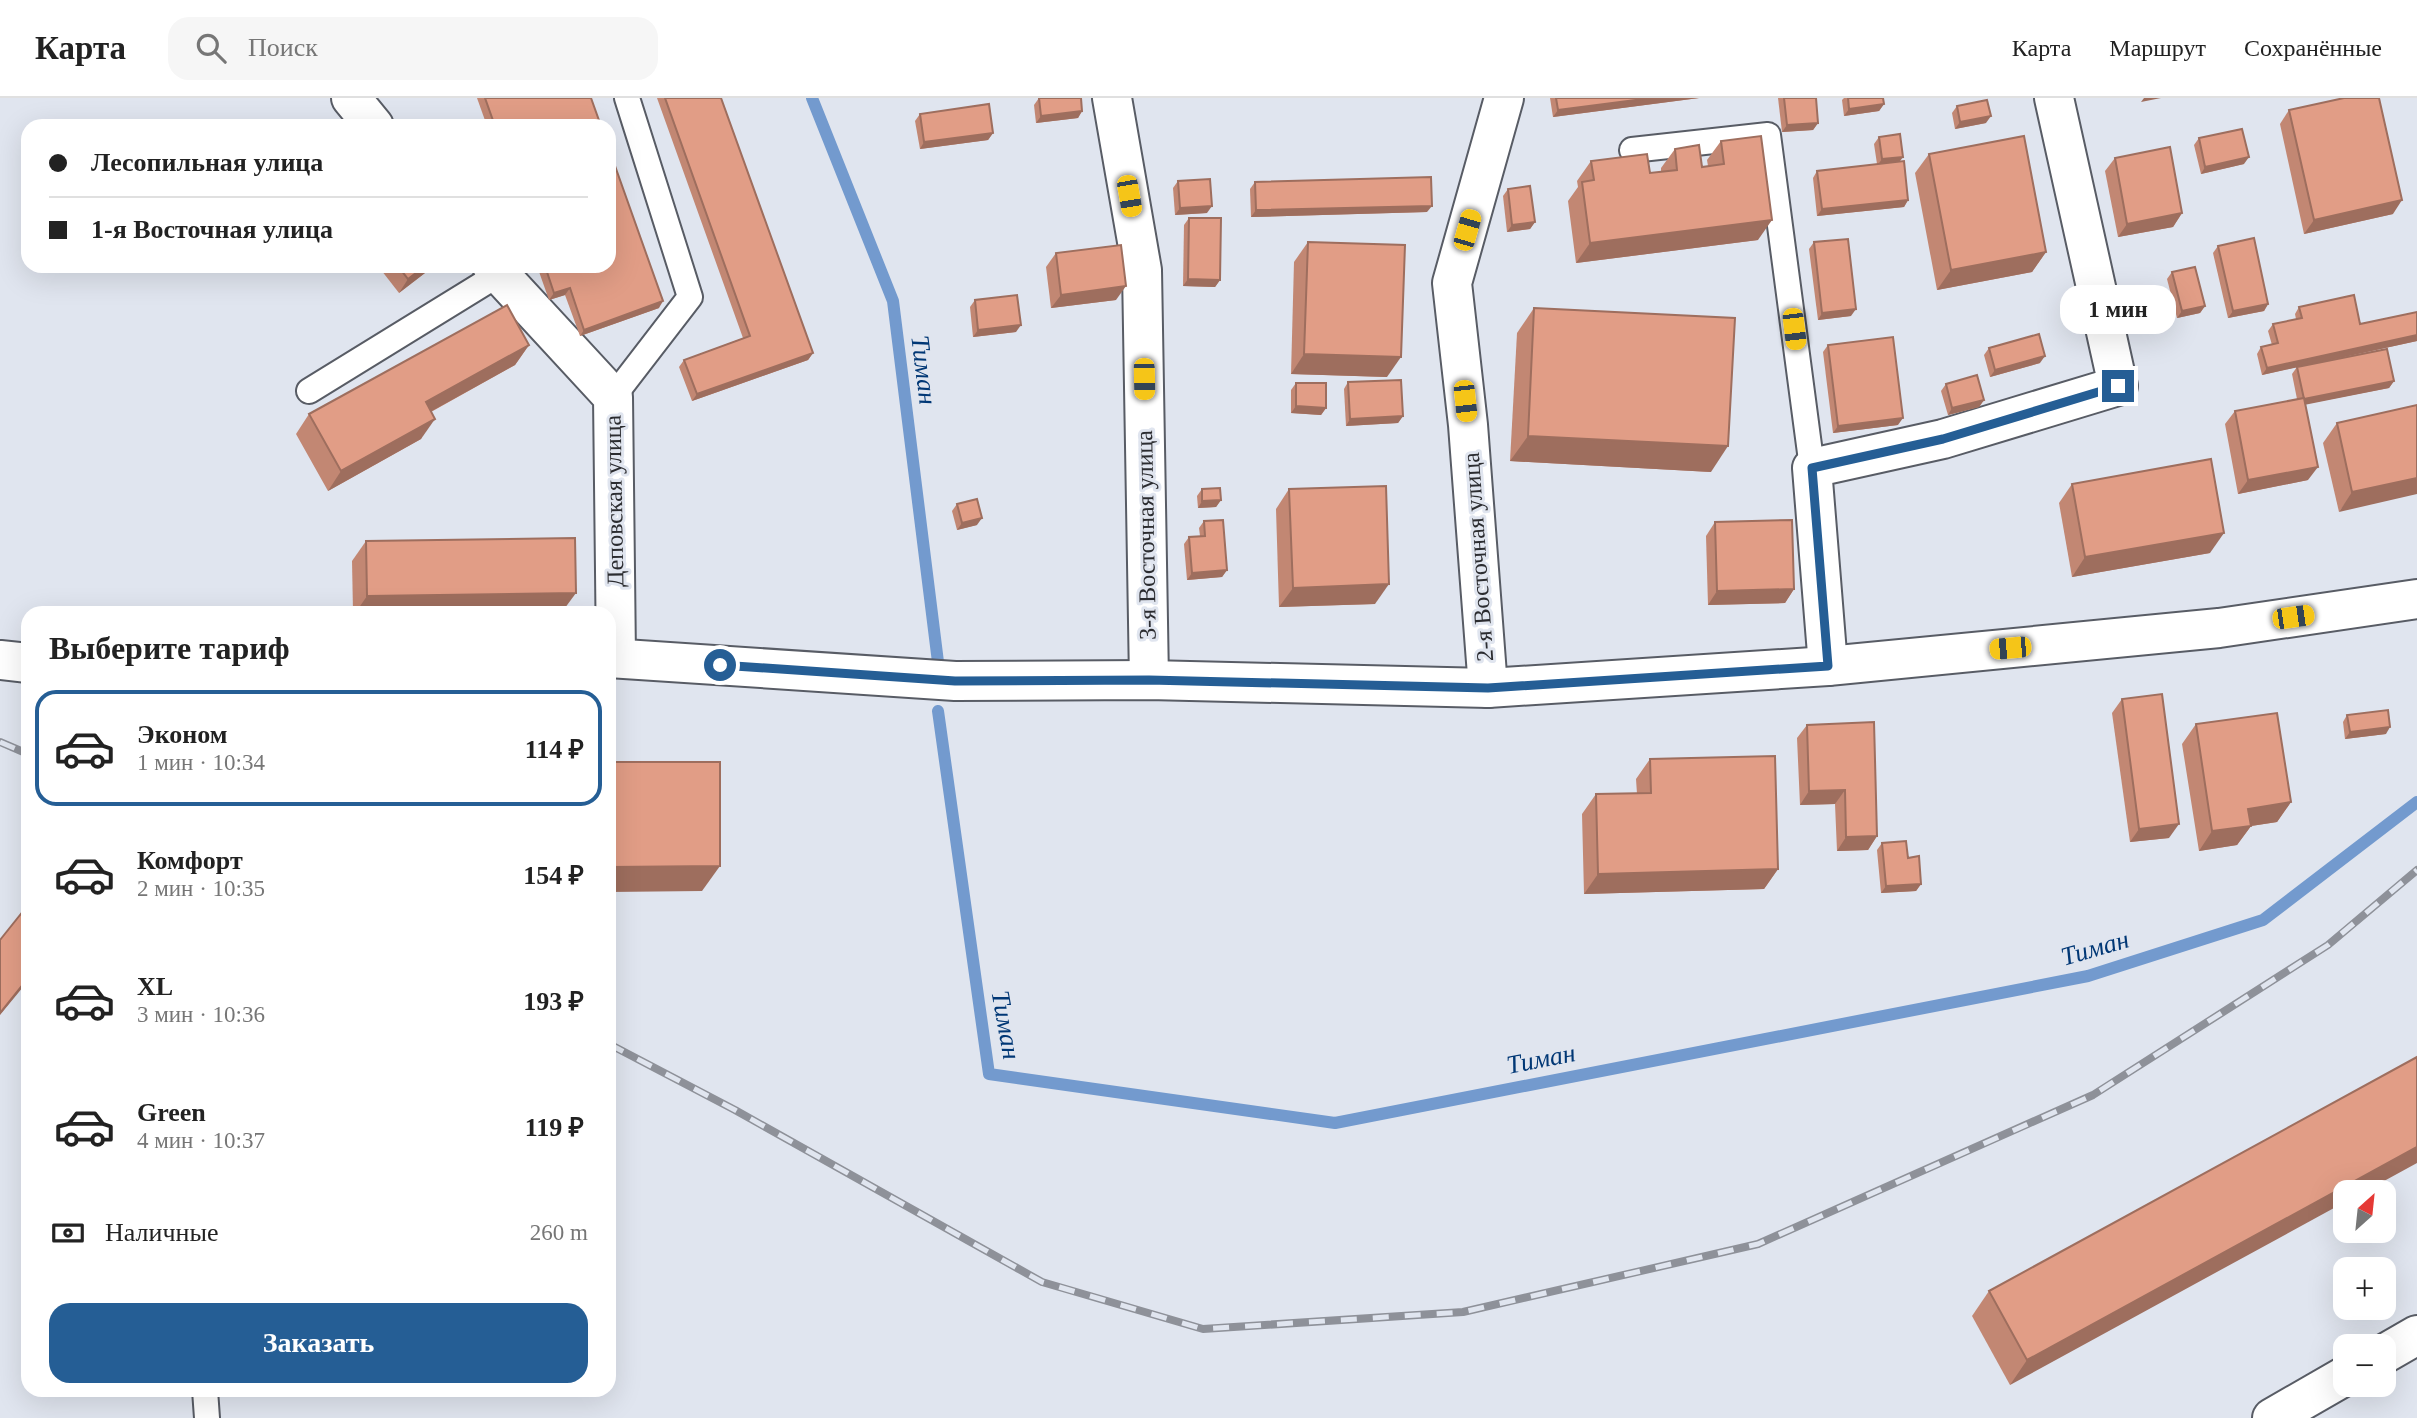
<!DOCTYPE html>
<html lang="ru">
<head>
<meta charset="utf-8">
<style>
	body { margin:0; font-family:"Times New Roman",serif; background:#f6f6f6; color:#222; height:100vh; display:flex; flex-direction:column; font-size:26px; white-space:nowrap }
	* { box-sizing:border-box; margin:0 }
	p { font-size:23px; color:#767676 }
	.icon { flex:none; width:38px; height:38px; fill:none; stroke:currentColor; stroke-width:2; stroke-linecap:round; stroke-linejoin:round }
	.map { position:relative; flex:1; overflow:hidden }
	.side { position:absolute; left:21px; top:508px; width:595px; height:791px; display:flex; flex-direction:column; background:#fff; border-radius:21px; box-shadow:0 7px 28px #0002 }
	.side>* { flex:none }
	.banner { position:absolute; left:21px; top:21px; width:595px; height:154px; border-radius:21px; box-shadow:0 7px 28px #0002; display:grid; align-content:center; height:154px; padding:0 28px; background:#fff }
	.needle { width:46px; rotate:27deg }
	.tools { position:absolute; left:2333px; top:1082px; display:grid; gap:14px }
	.tools a { display:grid; place-items:center; width:63px; height:63px; border-radius:14px; background:#fff; box-shadow:0 7px 28px #0002; font-size:35px }
	.end { position:absolute; width:32px; height:32px; margin:-16px; border:9px solid #255e95; background:#fff; box-shadow:0 0 0 4px #fff }
	.from { border-radius:50% }
	.bubble { position:absolute; height:49px; border-radius:21px; background:#fff; box-shadow:0 7px 28px #0002; font-size:23px; font-weight:700; line-height:49px; text-align:center }
	.car { position:absolute; width:21px; height:42px; margin:-21px -10px; border-radius:9px; box-shadow:0 0 5px 2px #0007; background:linear-gradient(#f5c518 24%,#345 0 40%,#f5c518 0 76%,#345 0 86%,#f5c518 0) }
	.banner b { display:flex; align-items:center; gap:24px; height:66px; font-size:26px }
	.banner b+b { border-top:2px solid #e0e0e0 }
	.banner i { width:18px; height:18px; background:#222 }
	ul { padding:0; list-style:none }
	li { display:flex; align-items:center; gap:21px; height:116px; margin:0 14px 10px; padding:0 14px; border:4px solid transparent; border-radius:21px }
	li div { flex:1 }
	li b { display:block; font-size:26px }
	li em { font-style:normal; font-weight:700 }
	li.current { border-color:#255e95 }
	li>.icon { width:63px; height:63px; stroke-width:1.5 }
	h2 { padding:0 28px; font-size:32px; line-height:84px }
	.pay { display:flex; align-items:center; gap:18px; height:77px; padding:0 28px; font-size:26px }
	.pay p { margin-inline-start:auto }
	.primary-button { display:flex; gap:14px; margin-top:auto; padding:14px 28px }
	.primary-button a { flex:1; height:80px; border-radius:21px; background:#255e95; color:#fff; font-size:28px; font-weight:700; line-height:80px; text-align:center }
	header { display:flex; align-items:center; gap:42px; box-sizing:border-box; height:98px; padding:0 35px; background:#fff; border-bottom:2px solid #e0e0e0 }
	header strong { font-size:33px }
	nav { display:flex; gap:38px; margin-inline-start:auto; font-size:24px }
	.search { width:490px; height:63px; background:#f6f6f6; display:flex; align-items:center; gap:18px; box-sizing:border-box; padding:0 24px; border-radius:21px; color:#767676; font-size:26px }
	.map>svg:first-child { display:block }
	.lines { fill:none; stroke-linecap:round; stroke-linejoin:round }
	.stream { stroke:#739ace; stroke-width:12 }
	.service-casing { stroke:#585c65; stroke-width:28 }
	.minor-casing { stroke:#585c65; stroke-width:42 }
	.service { stroke:#fff; stroke-width:24 }
	.minor { stroke:#fff; stroke-width:38 }
	.rail-casing { stroke:#8e9199; stroke-width:8 }
	.rail { stroke:#e0e5ef; stroke-width:5; stroke-dasharray:16; stroke-linecap:butt }
	.wall { fill:#c28773 }
	.shaded-wall { fill:#9e6e5e }
	.building { fill:#e19d86; stroke:#9e6e5e; stroke-width:2 }
	.route { stroke:#255e95; stroke-width:9 }
	.labels { text-anchor:middle; dominant-baseline:central; stroke-width:6; stroke-linejoin:round; paint-order:stroke }
	.street-label { font-size:24px; fill:#2b2c30; stroke:#e0e5ef }
	.water-label { font-size:26px; font-style:italic; fill:#003775; stroke:#e0e5ef }
</style>
</head>
<body>
<header>
<strong>Карта</strong>
<div class="search"><svg class="icon" aria-label="search" viewBox="0 0 24 24"><circle cx="10" cy="10" r="6"/><path d="M15 15l6 6"/></svg>Поиск</div>
<nav><a>Карта</a><a>Маршрут</a><a>Сохранённые</a></nav>
</header>
<div class="map">
<svg width="2417" height="1320" viewBox="0 0 2417 1320">
	<rect width="100%" height="100%" fill="#e0e5ef"/>
	<g class="lines">
		<g class="stream">
			<path d="M812 0 893 203 938 564"/>
			<path d="M938 613 989 976 1335 1025 2088 878 2263 822 2417 704"/>
		</g>
		<g class="service-casing">
			<g id="service">
				<path d="M1632 52 1768 37 1812 370"/>
				<path d="M309 293 499 176"/>
				<path d="M613 299 690 199 627 0"/>
				<path d="M205 1292 207 1320"/>
			</g>
		</g>
		<g class="minor-casing">
			<g id="minor">
				<path d="M351 0 374 28"/>
				<path d="M1112 0 1142 172 1149 582"/>
				<path d="M492 168 613 299 616 560"/>
				<path d="M609 560 955 583 1149 582 1488 590 1828 568 2219 530 2417 501"/>
				<path d="M0 562 28 565"/>
				<path d="M1828 568 1812 370 1943 341 2118 288 2054 0"/>
				<path d="M1488 590 1468 327 1452 185 1504 0"/>
				<path d="M2384 1256 2417 1237"/>
				<path d="M2272 1320 2345 1278"/>
			</g>
		</g>
		<use href="#service" class="service"/>
		<use href="#minor" class="minor"/>
		<g class="rail-casing">
			<g id="rail">
				<path d="M0 644 28 656"/>
				<path d="M609 946 735 1012 1042 1184 1203 1231 1463 1214 1758 1146 2093 997 2328 847 2417 772"/>
			</g>
		</g>
		<use href="#rail" class="rail"/>
	</g>
	<g class="wall">
		<path d="M477 0H591L601 28H487Z"/>
		<path d="M657 0H721L813 255 808 262 692 303 679 269 684 262 743 240Z"/>
		<path d="M1039 0 1082 13 1078 20 1036 25 1034 7Z"/>
		<path d="M1550 0H1699L1553 19Z"/>
		<path d="M1778 0H1816L1818 25 1813 32 1782 34Z"/>
		<path d="M1844 0H1883L1884 6 1879 13 1844 18 1842 2Z"/>
		<path d="M1957 8 1986 25 1955 31 1952 15Z"/>
		<path d="M2289 12 2393 116 2304 136 2280 26Z"/>
		<path d="M920 16 993 35 988 42 920 51 915 23Z"/>
		<path d="M1879 39 1899 64 1908 102 1904 109 1817 118 1813 80 1817 73 1877 66 1874 46Z"/>
		<path d="M2199 40 2244 66 2201 76 2194 47Z"/>
		<path d="M1721 43 1758 142 1576 165 1568 103 1578 89 1577 83 1591 63 1650 75 1661 74V70L1675 51 1702 69 1708 68 1707 62Z"/>
		<path d="M1929 56 2046 154 2032 174 1937 192 1915 75Z"/>
		<path d="M2115 60 2182 115 2173 129 2118 139 2105 73Z"/>
		<path d="M1178 83 1207 115 1175 117 1173 90Z"/>
		<path d="M1255 84 1427 114 1251 119 1250 91Z"/>
		<path d="M1508 91 1535 124 1530 131 1507 134 1503 98Z"/>
		<path d="M1189 120 1220 182 1215 189 1183 188 1184 127Z"/>
		<path d="M1308 144 1387 279 1291 276 1294 164Z"/>
		<path d="M1814 144 1851 218 1818 222 1809 151Z"/>
		<path d="M2218 148 2268 206 2264 213 2228 220 2213 155Z"/>
		<path d="M1056 155 1116 202 1051 210 1046 169Z"/>
		<path d="M378 168H434L399 195Z"/>
		<path d="M537 168H609L659 210 580 238 565 197 549 202Z"/>
		<path d="M2172 174 2205 208 2200 215 2177 220 2167 181Z"/>
		<path d="M975 202 1016 234 973 239 970 209Z"/>
		<path d="M2299 209 2360 226 2417 214V243L2298 269 2394 283 2389 290 2305 306 2308 382 2238 396 2225 326 2235 313 2297 301 2292 276 2297 269 2262 277 2257 256 2261 249 2272 247 2268 233 2273 226 2296 221 2295 216Z"/>
		<path d="M1534 210 1711 374 1510 363 1517 235Z"/>
		<path d="M529 247 515 267 431 314 421 341 328 393 296 336 309 316Z"/>
		<path d="M1828 247 1898 327 1833 335 1823 254Z"/>
		<path d="M1989 250 2040 265 1990 279 1984 257Z"/>
		<path d="M1348 284 1403 318 1398 325 1346 328 1344 291Z"/>
		<path d="M1296 285 1326 310 1321 317 1291 315V292Z"/>
		<path d="M1946 286 1984 302 1979 309 1948 317 1941 293Z"/>
		<path d="M2417 307 2339 414 2323 345 2337 325Z"/>
		<path d="M2072 386 2210 455 2072 479 2059 405Z"/>
		<path d="M1202 391 1221 402 1216 409 1198 410 1197 398Z"/>
		<path d="M1289 391 1375 506 1279 509 1276 411Z"/>
		<path d="M957 406 977 427 957 432 952 413Z"/>
		<path d="M1204 423 1227 472 1222 479 1187 482 1184 446 1189 439 1200 438 1199 430Z"/>
		<path d="M1715 424 1794 491 1785 505 1708 507 1706 438Z"/>
		<path d="M366 443 562 514H353L352 463Z"/>
		<path d="M2122 601 2169 740 2130 744 2112 615Z"/>
		<path d="M2347 617 2386 636 2345 641 2343 624Z"/>
		<path d="M2196 626 2291 704 2277 724 2251 728 2237 747 2199 753 2182 646Z"/>
		<path d="M1807 627 1877 738 1868 752 1837 753 1835 706 1800 707 1797 640Z"/>
		<path d="M1650 661 1778 771 1764 791 1584 796 1582 716 1596 696H1637L1636 681Z"/>
		<path d="M1882 745 1908 760 1921 786 1916 793 1881 795 1877 752Z"/>
		<path d="M2417 959 2010 1287 1972 1218 1989 1193Z"/>
	</g>
	<g class="shaded-wall">
		<path d="M1651 0H1699L1553 19 1558 12Z"/>
		<path d="M2144 0H2161L2141 4Z"/>
		<path d="M1884 6 1879 13 1844 18 1849 11Z"/>
		<path d="M1082 13 1078 20 1036 25 1041 18Z"/>
		<path d="M1991 18 1986 25 1955 31 1960 24Z"/>
		<path d="M1818 25 1813 32 1782 34 1787 27Z"/>
		<path d="M993 35 988 42 920 51 924 44Z"/>
		<path d="M1903 59 1898 66 1877 68 1882 61Z"/>
		<path d="M2249 59 2244 66 2201 76 2205 69Z"/>
		<path d="M1908 102 1904 109 1817 118 1822 111Z"/>
		<path d="M2402 102 2393 116 2304 136 2314 122Z"/>
		<path d="M1212 108 1207 115 1175 117 1180 110Z"/>
		<path d="M1432 108 1427 114 1251 119 1256 112Z"/>
		<path d="M2182 115 2173 129 2118 139 2127 126Z"/>
		<path d="M1772 122 1758 142 1576 165 1590 145Z"/>
		<path d="M1535 124 1530 131 1507 134 1512 127Z"/>
		<path d="M2046 154 2032 174 1937 192 1951 172Z"/>
		<path d="M425 168H434L399 195 408 181Z"/>
		<path d="M1188 181 1220 182 1215 189 1183 188Z"/>
		<path d="M1126 188 1116 202 1051 210 1061 197Z"/>
		<path d="M570 190 565 197 549 202 554 195Z"/>
		<path d="M663 203 659 210 580 238 584 232Z"/>
		<path d="M2268 206 2264 213 2228 220 2233 213Z"/>
		<path d="M2205 208 2200 215 2177 220 2182 213Z"/>
		<path d="M1856 211 1851 218 1818 222 1822 215Z"/>
		<path d="M1021 227 1016 234 973 239 978 232Z"/>
		<path d="M2417 237V243L2262 277 2267 270Z"/>
		<path d="M529 247 515 267 412 324 426 304Z"/>
		<path d="M813 255 808 262 692 303 697 296Z"/>
		<path d="M1304 256 1401 259 1387 279 1291 276Z"/>
		<path d="M2045 258 2040 265 1990 279 1995 272Z"/>
		<path d="M2394 283 2389 290 2299 308 2304 301Z"/>
		<path d="M1984 302 1979 309 1948 317 1952 310Z"/>
		<path d="M1296 308 1326 310 1321 317 1291 315Z"/>
		<path d="M1403 318 1398 325 1346 328 1350 321Z"/>
		<path d="M1903 320 1898 327 1833 335 1838 328Z"/>
		<path d="M435 321 421 341 328 393 341 373Z"/>
		<path d="M1528 338 1728 348 1711 374 1510 363Z"/>
		<path d="M2318 369 2308 382 2238 396 2248 382Z"/>
		<path d="M2417 380V396L2339 414 2352 394Z"/>
		<path d="M1221 402 1216 409 1198 410 1202 403Z"/>
		<path d="M982 420 977 427 957 432 962 425Z"/>
		<path d="M2224 435 2210 455 2072 479 2085 459Z"/>
		<path d="M1227 472 1222 479 1187 482 1192 475Z"/>
		<path d="M1389 486 1375 506 1279 509 1293 490Z"/>
		<path d="M1794 491 1785 505 1708 507 1717 493Z"/>
		<path d="M576 495 562 514H356L367 498Z"/>
		<path d="M2390 629 2386 636 2345 641 2350 634Z"/>
		<path d="M1845 692 1835 706 1800 707 1809 693Z"/>
		<path d="M2291 704 2277 724 2251 728 2237 747 2199 753 2212 733 2248 711Z"/>
		<path d="M2179 726 2169 740 2130 744 2139 731Z"/>
		<path d="M1877 738 1868 752 1837 753 1846 739Z"/>
		<path d="M720 768 702 793 609 794V769Z"/>
		<path d="M1778 771 1764 791 1584 796 1598 776Z"/>
		<path d="M1921 786 1916 793 1881 795 1886 788Z"/>
		<path d="M28 880V883L0 917V915Z"/>
		<path d="M2417 1049V1065L2364 1094H2345V1104L2010 1287 2027 1262Z"/>
	</g>
	<g class="building">
		<path d="M485 0H591L601 28H495Z"/>
		<path d="M665 0H721L813 255 697 296 684 262 750 238Z"/>
		<path d="M1039 0H1081L1082 13 1041 18Z"/>
		<path d="M1556 0H1651L1558 12Z"/>
		<path d="M1784 0H1816L1818 25 1787 27Z"/>
		<path d="M1848 0H1883L1884 6 1849 11Z"/>
		<path d="M2344 0H2379L2402 102 2314 122 2289 12Z"/>
		<path d="M1987 2 1991 18 1960 24 1957 8Z"/>
		<path d="M989 6 993 35 924 44 920 16Z"/>
		<path d="M2242 31 2249 59 2205 69 2199 40Z"/>
		<path d="M1900 36 1903 59 1882 61 1879 39Z"/>
		<path d="M1761 38 1772 122 1590 145 1582 84 1594 82 1591 63 1647 56 1650 75 1677 72 1675 51 1699 47 1702 69 1724 66 1721 43Z"/>
		<path d="M2024 38 2046 154 1951 172 1929 56Z"/>
		<path d="M2170 49 2182 115 2127 126 2115 60Z"/>
		<path d="M609 51 663 203 584 232 570 190 554 195 545 168H609Z"/>
		<path d="M1904 63 1908 102 1822 111 1817 73Z"/>
		<path d="M1431 79 1432 108 1256 112 1255 84Z"/>
		<path d="M1210 81 1212 108 1180 110 1178 83Z"/>
		<path d="M1530 88 1535 124 1512 127 1508 91Z"/>
		<path d="M1189 120H1221L1220 182 1188 181Z"/>
		<path d="M2254 140 2268 206 2233 213 2218 148Z"/>
		<path d="M1848 141 1856 211 1822 215 1814 144Z"/>
		<path d="M1308 144 1405 147 1401 259 1304 256Z"/>
		<path d="M1121 147 1126 188 1061 197 1056 155Z"/>
		<path d="M398 168H425L408 181Z"/>
		<path d="M2195 169 2205 208 2182 213 2172 174Z"/>
		<path d="M1017 197 1021 227 978 232 975 202Z"/>
		<path d="M2354 197 2360 226 2417 214V237L2267 270 2261 249 2278 245 2273 226 2302 220 2299 209Z"/>
		<path d="M507 207 529 247 426 304 435 321 341 373 309 316Z"/>
		<path d="M1534 210 1735 220 1728 348 1528 338Z"/>
		<path d="M2039 236 2045 258 1995 272 1989 250Z"/>
		<path d="M1893 239 1903 320 1838 328 1828 247Z"/>
		<path d="M2387 251 2394 283 2304 301 2297 269Z"/>
		<path d="M1977 277 1984 302 1952 310 1946 286Z"/>
		<path d="M1401 282 1403 318 1350 321 1348 284Z"/>
		<path d="M1296 285H1326V310L1296 308Z"/>
		<path d="M2304 300 2318 369 2248 382 2235 313Z"/>
		<path d="M2417 307V380L2352 394 2337 325Z"/>
		<path d="M2211 361 2224 435 2085 459 2072 386Z"/>
		<path d="M1386 388 1389 486 1293 490 1289 391Z"/>
		<path d="M1220 390 1221 402 1202 403V391Z"/>
		<path d="M977 401 982 420 962 425 957 406Z"/>
		<path d="M1223 422 1227 472 1192 475 1189 439 1205 438 1204 423Z"/>
		<path d="M1792 422 1794 491 1717 493 1715 424Z"/>
		<path d="M575 440 576 495 367 498 366 443Z"/>
		<path d="M2162 596 2179 726 2139 731 2122 601Z"/>
		<path d="M2388 612 2390 629 2350 634 2347 617Z"/>
		<path d="M2277 615 2291 704 2248 711 2251 728 2212 733 2196 626Z"/>
		<path d="M1874 624 1877 738 1846 739 1845 692 1809 693 1807 627Z"/>
		<path d="M1775 658 1778 771 1598 776 1596 696 1651 695 1650 661Z"/>
		<path d="M609 664H720V768L609 769Z"/>
		<path d="M1906 743 1908 760 1919 758 1921 786 1886 788 1882 745Z"/>
		<path d="M28 807V880L0 915V842Z"/>
		<path d="M2417 959V1049L2027 1262 1989 1193Z"/>
	</g>
	<g class="lines">
		<path class="route" d="M720 567 955 583 1149 582 1488 590 1828 568 1812 370 1943 341 2118 288"/>
	</g>
	<g class="labels">
		<g class="street-label">
			<text transform="translate(614 403) rotate(-91)">Деповская улица</text>
			<text transform="translate(1146 437) rotate(-91)">3-я Восточная улица</text>
			<text transform="translate(1478 459) rotate(-94)">2-я Восточная улица</text>
		</g>
		<g class="water-label">
			<text transform="translate(924 272) rotate(83)">Тиман</text>
			<text transform="translate(2095 850) rotate(-16)">Тиман</text>
			<text transform="translate(1006 927) rotate(80)">Тиман</text>
			<text transform="translate(1541 961) rotate(-11)">Тиман</text>
		</g>
	</g>
</svg>
<div class="tools">
<a><svg class="needle" viewBox="-14 -14 28 28"><path d="M0-13l5 13h-10z" fill="#e53935"/><path d="M0 13l5-13h-10z" fill="#767676"/></svg></a>
<a>+</a>
<a>−</a>
</div>
<i class="end from" style="left:720px;top:567px"></i>
<i class="end" style="left:2118px;top:288px"></i>
<div class="bubble" style="left:2060px;top:187px;width:116px">1 мин</div>
<i class="car" style="left:1129px;top:98px;rotate:170deg"></i>
<i class="car" style="left:1467px;top:132px;rotate:16deg"></i>
<i class="car" style="left:1794px;top:231px;rotate:173deg"></i>
<i class="car" style="left:1144px;top:281px;rotate:179deg"></i>
<i class="car" style="left:1465px;top:303px;rotate:174deg"></i>
<i class="car" style="left:2293px;top:519px;rotate:82deg"></i>
<i class="car" style="left:2010px;top:550px;rotate:265deg"></i>
<div class="banner">
<b><i class="from"></i>Лесопильная улица</b>
<b><i></i>1-я Восточная улица</b>
</div>
<section class="side">
<h2>Выберите тариф</h2>
<ul>
<li class="current"><svg class="icon" aria-label="car" viewBox="0 0 24 24"><path d="M5 17H2v-5l4-1 3-4h7l3 4 3 1v5h-3M9 17h6M6 11h13"/><circle cx="7" cy="17" r="2"/><circle cx="17" cy="17" r="2"/></svg><div><b>Эконом</b><p>1 мин · 10:34</p></div><em>114 ₽</em></li>
<li><svg class="icon" aria-label="car" viewBox="0 0 24 24"><path d="M5 17H2v-5l4-1 3-4h7l3 4 3 1v5h-3M9 17h6M6 11h13"/><circle cx="7" cy="17" r="2"/><circle cx="17" cy="17" r="2"/></svg><div><b>Комфорт</b><p>2 мин · 10:35</p></div><em>154 ₽</em></li>
<li><svg class="icon" aria-label="car" viewBox="0 0 24 24"><path d="M5 17H2v-5l4-1 3-4h7l3 4 3 1v5h-3M9 17h6M6 11h13"/><circle cx="7" cy="17" r="2"/><circle cx="17" cy="17" r="2"/></svg><div><b>XL</b><p>3 мин · 10:36</p></div><em>193 ₽</em></li>
<li><svg class="icon" aria-label="car" viewBox="0 0 24 24"><path d="M5 17H2v-5l4-1 3-4h7l3 4 3 1v5h-3M9 17h6M6 11h13"/><circle cx="7" cy="17" r="2"/><circle cx="17" cy="17" r="2"/></svg><div><b>Green</b><p>4 мин · 10:37</p></div><em>119 ₽</em></li>
</ul>
<div class="pay"><svg class="icon" aria-label="cash" viewBox="0 0 24 24"><path d="M3 7h18v10H3z"/><circle cx="12" cy="12" r="2"/></svg>Наличные<p>260 m</p></div>
<div class="primary-button"><a>Заказать</a></div>
</section>
</div>
</body>
</html>
